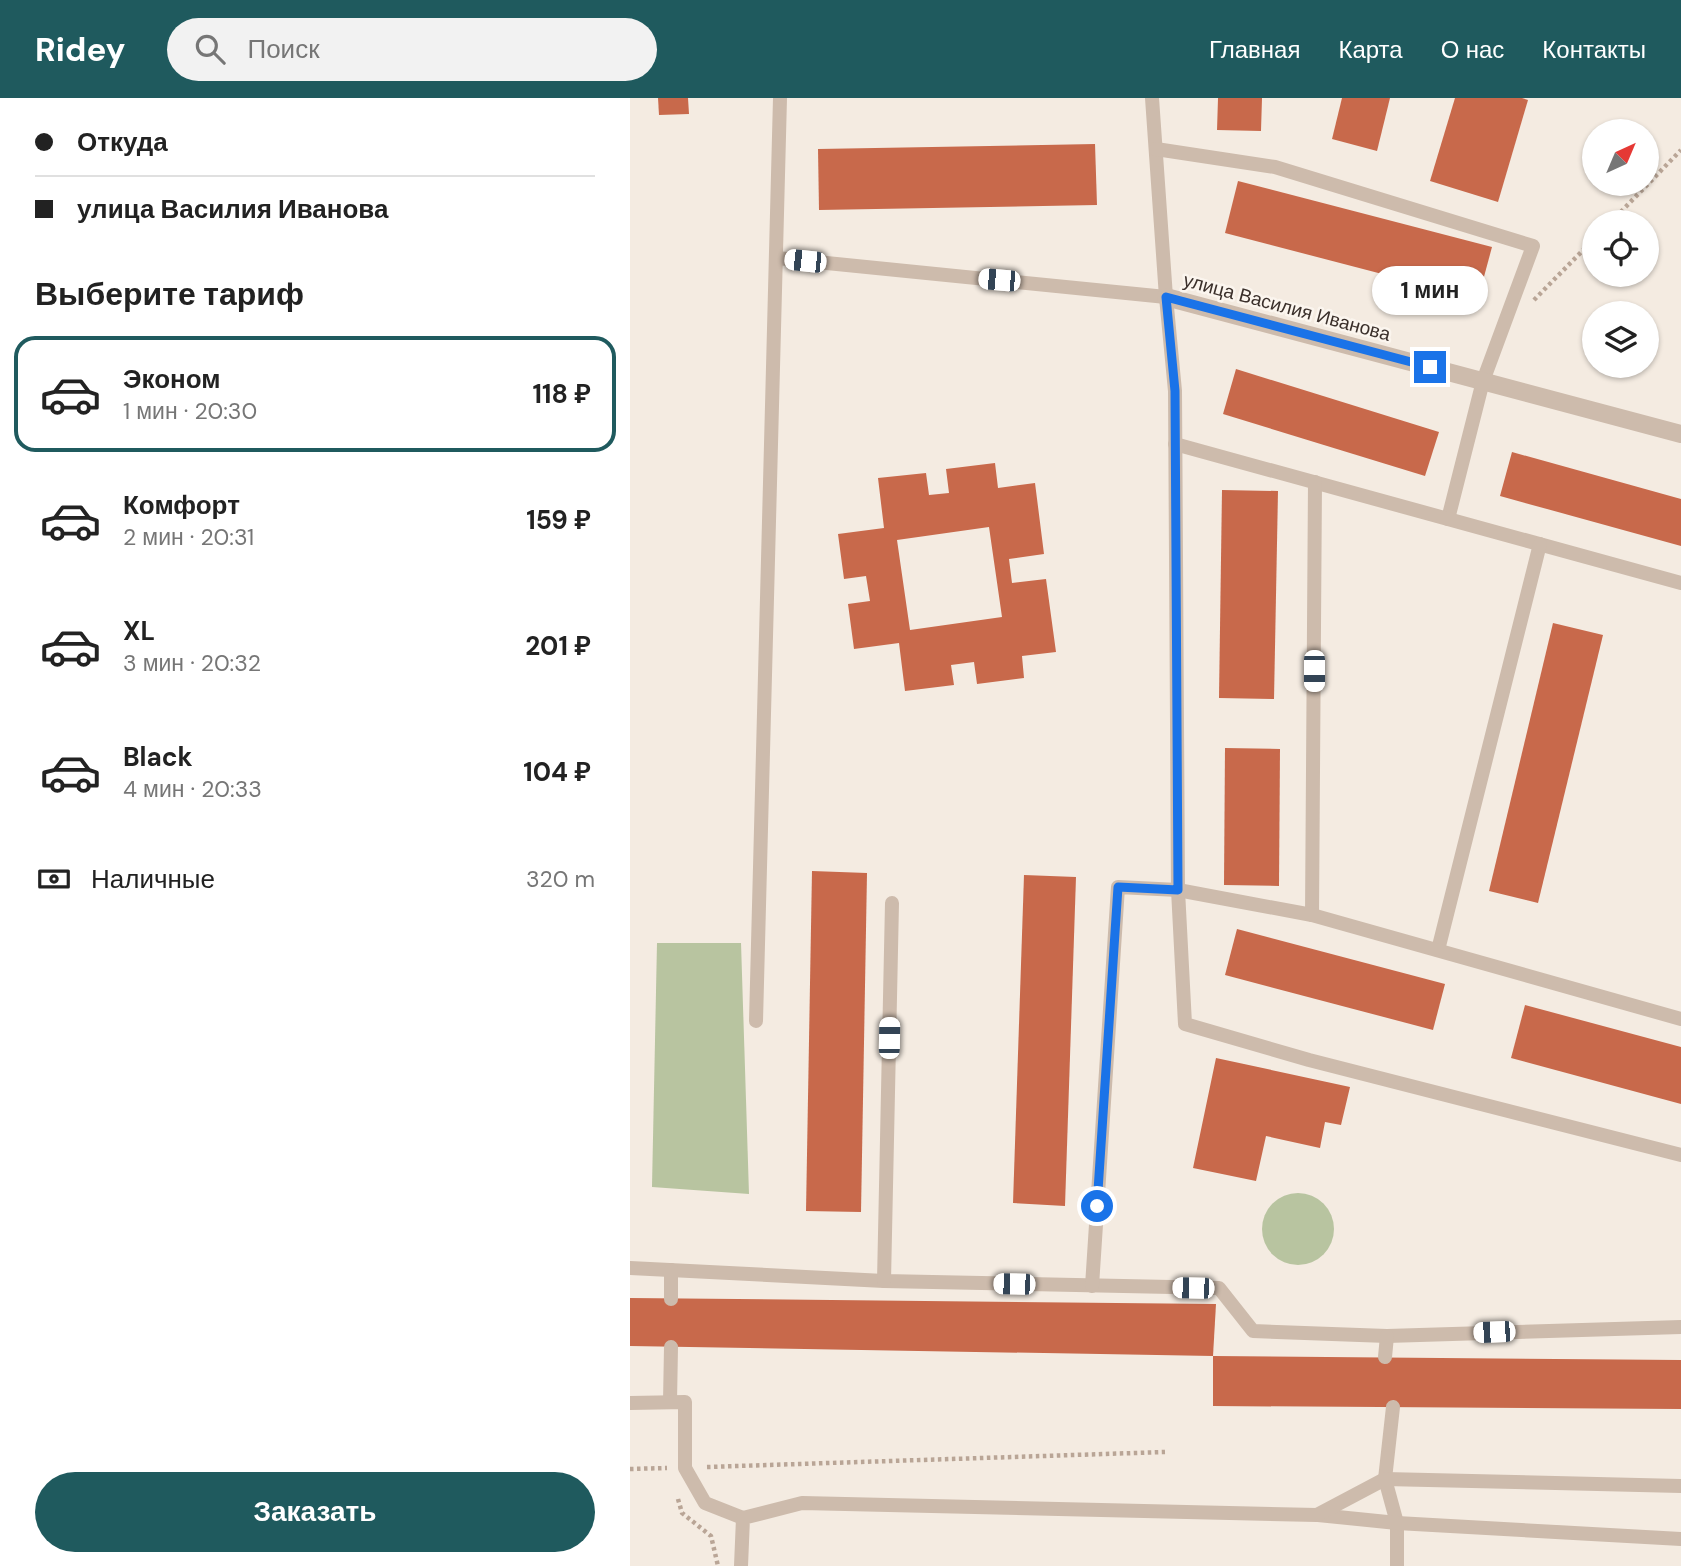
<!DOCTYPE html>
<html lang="ru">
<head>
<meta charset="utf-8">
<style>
	body { margin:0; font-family:"DM Sans",sans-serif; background:#f2f2f2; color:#222; height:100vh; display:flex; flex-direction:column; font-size:26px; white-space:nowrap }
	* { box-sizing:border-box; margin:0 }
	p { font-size:23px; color:#767676 }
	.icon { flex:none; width:38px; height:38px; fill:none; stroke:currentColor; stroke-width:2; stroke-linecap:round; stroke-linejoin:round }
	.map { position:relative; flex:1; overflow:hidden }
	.panel { display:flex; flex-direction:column; background:#fff; width:630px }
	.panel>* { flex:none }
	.top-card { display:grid; align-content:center; height:154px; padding:0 35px; background:#fff }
	.needle { width:46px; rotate:44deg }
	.tools { position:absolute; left:952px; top:21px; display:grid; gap:14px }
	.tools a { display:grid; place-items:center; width:77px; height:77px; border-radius:50%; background:#fff; box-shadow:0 2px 5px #0004; font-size:35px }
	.end { position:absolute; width:32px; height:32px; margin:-16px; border:9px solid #1a73e8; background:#fff; box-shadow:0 0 0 4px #fff }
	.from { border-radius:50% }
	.bubble { position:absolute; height:49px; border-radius:24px; background:#fff; box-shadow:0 2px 5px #0004; font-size:23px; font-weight:700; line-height:49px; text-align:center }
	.car { position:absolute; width:21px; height:42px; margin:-21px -10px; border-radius:9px; box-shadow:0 0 5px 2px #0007; background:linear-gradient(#fff 24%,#345 0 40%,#fff 0 76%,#345 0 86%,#fff 0) }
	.top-card b { display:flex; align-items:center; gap:24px; height:66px; font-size:26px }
	.top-card b+b { border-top:2px solid #e0e0e0 }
	.top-card i { width:18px; height:18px; background:#222 }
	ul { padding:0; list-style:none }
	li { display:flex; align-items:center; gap:21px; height:116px; margin:0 14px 10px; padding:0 21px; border:4px solid transparent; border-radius:21px }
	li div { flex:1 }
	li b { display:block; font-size:26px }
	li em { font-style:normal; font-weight:700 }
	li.selected { border-color:#1f5a5e }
	li>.icon { width:63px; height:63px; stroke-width:1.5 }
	h2 { padding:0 35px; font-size:32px; line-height:84px }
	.pay { display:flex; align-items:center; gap:18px; height:77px; padding:0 35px; font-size:26px }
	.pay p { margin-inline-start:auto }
	.action { display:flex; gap:14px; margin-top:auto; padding:14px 35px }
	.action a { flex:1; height:80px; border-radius:42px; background:#1f5a5e; color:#fff; font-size:28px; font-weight:700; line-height:80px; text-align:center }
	header { display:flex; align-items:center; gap:42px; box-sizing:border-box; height:98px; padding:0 35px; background:#1f5a5e; color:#fff }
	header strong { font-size:33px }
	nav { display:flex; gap:38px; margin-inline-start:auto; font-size:24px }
	.search { width:490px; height:63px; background:#f2f2f2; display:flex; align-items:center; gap:18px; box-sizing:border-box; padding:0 24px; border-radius:38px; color:#767676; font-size:26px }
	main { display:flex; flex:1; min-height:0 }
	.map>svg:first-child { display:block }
	.green { fill:#b8c4a0 }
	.building { fill:#c8694b; fill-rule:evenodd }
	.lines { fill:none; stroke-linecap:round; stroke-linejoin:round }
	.path { stroke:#b9a596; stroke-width:4.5; stroke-dasharray:3.5 3.5; stroke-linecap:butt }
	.service { stroke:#cdbbac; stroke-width:14 }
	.minor { stroke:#cdbbac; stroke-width:18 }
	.route { stroke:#1a73e8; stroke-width:9 }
	.labels { text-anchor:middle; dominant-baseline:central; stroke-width:5; stroke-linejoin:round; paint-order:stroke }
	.street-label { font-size:19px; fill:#3b302b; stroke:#fbf5ee }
</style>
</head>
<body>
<header>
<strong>Ridey</strong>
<div class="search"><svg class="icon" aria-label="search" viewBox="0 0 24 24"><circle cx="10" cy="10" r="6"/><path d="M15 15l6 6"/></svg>Поиск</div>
<nav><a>Главная</a><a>Карта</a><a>О нас</a><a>Контакты</a></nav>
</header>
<main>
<section class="panel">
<div class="top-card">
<b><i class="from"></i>Откуда</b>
<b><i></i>улица Василия Иванова</b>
</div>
<h2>Выберите тариф</h2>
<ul>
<li class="selected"><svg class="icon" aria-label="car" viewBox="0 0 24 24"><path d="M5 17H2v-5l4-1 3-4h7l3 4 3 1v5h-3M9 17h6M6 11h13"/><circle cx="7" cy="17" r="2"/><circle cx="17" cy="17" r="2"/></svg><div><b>Эконом</b><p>1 мин · 20:30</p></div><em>118 ₽</em></li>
<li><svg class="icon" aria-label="car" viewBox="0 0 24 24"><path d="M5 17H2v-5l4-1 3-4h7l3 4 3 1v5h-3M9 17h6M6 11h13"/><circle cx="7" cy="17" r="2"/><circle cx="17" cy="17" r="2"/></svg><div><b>Комфорт</b><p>2 мин · 20:31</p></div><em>159 ₽</em></li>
<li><svg class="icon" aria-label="car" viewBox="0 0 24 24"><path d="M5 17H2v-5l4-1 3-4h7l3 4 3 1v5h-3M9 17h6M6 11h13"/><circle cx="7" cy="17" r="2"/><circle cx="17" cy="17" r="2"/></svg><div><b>XL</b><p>3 мин · 20:32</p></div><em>201 ₽</em></li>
<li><svg class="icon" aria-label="car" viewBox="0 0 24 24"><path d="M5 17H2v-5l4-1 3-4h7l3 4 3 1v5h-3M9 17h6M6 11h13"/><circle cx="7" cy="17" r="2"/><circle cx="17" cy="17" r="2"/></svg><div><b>Black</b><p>4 мин · 20:33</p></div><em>104 ₽</em></li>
</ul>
<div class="pay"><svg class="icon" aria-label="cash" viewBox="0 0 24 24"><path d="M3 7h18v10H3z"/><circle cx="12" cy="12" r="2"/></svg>Наличные<p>320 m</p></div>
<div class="action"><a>Заказать</a></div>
</section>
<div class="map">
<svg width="1051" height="1468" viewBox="0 0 1051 1468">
	<rect width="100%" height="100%" fill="#f4ebe1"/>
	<g class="green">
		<path d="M27 845H111L119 1096 22 1089Z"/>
		<circle cx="668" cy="1131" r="36"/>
	</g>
	<g class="building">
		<path d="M28 0H58L59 16 29 17Z"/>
		<path d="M588 0H632L631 33 587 32Z"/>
		<path d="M712 0H760L747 53 702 41Z"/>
		<path d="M825 0H892L898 2 868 104 800 83Z"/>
		<path d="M465 46 467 107 189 112 188 51Z"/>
		<path d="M608 83 862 149 848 201 595 135Z"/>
		<path d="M606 271 809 334 795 378 593 316Z"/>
		<path d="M882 354 1051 401V448L870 398Z"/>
		<path d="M365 365 368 390 405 385 414 456 379 461 382 485 416 481 426 554 392 558 394 580 347 586 344 564 321 567 324 587 275 593 269 545 224 551 218 506 240 503 236 478 214 481 208 436 254 430 248 380 296 375 299 397 319 395 316 371ZM359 429 372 519 280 532 267 442Z"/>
		<path d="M592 392 648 393 644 601 589 600Z"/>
		<path d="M923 525 973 537 908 805 859 793Z"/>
		<path d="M595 650 650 651 649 788 594 787Z"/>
		<path d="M182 773 237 775 231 1114 176 1113Z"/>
		<path d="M394 777 446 779 435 1108 383 1105Z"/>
		<path d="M607 831 815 886 803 932 595 877Z"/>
		<path d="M895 907 1051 949V1006L881 960Z"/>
		<path d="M586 960 720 989 711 1027 695 1024 690 1050 636 1038 626 1083 563 1070Z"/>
		<path d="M0 1200 586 1206 583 1258 0 1248Z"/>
		<path d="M583 1258 1051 1262V1311L583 1308Z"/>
	</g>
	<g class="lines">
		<g class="path">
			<path d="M981 124 1051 52"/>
			<path d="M904 202 964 141"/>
			<path d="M77 1369 535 1354"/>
			<path d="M0 1371 37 1370"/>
			<path d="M48 1401 52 1415 81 1438 88 1468"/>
		</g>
		<g class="service">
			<path d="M522 0 536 199 545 293 548 792 555 926 679 962 1051 1057"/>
			<path d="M526 51 645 69 903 148 853 283 818 421"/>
			<path d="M147 160 536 199"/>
			<path d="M545 346 1051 485"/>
			<path d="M682 817 685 384"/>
			<path d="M808 852 910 446"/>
			<path d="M126 923 150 0"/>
			<path d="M0 1170 254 1183 589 1190 623 1233 757 1238 1051 1229"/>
			<path d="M254 1183 262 805"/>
			<path d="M462 1188 488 789 548 792 682 817 1051 921"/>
			<path d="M41 1201V1172"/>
			<path d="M755 1259 757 1238"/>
			<path d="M40 1304 41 1249"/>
			<path d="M0 1305 55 1304V1370L75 1405 113 1420"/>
			<path d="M763 1309 755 1381 767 1425V1468"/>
			<path d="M688 1417 767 1425 1051 1441"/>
			<path d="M111 1468 113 1420 172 1405 687 1417 755 1381 1051 1388"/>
		</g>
		<path class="minor" d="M536 199 1051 336"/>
	</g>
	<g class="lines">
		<path class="route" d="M467 1108 488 789 548 792 545 293 536 199 800 269"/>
	</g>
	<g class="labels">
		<g class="street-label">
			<text transform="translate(657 209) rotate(15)">улица Василия Иванова</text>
		</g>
	</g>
</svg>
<div class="tools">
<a><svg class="needle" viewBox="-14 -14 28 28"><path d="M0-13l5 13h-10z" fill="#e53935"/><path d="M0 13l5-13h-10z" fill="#767676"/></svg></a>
<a><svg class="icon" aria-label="locate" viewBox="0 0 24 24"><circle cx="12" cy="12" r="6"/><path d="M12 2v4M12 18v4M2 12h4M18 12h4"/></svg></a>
<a><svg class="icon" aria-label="layers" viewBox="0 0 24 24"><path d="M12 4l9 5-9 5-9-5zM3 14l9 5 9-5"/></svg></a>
</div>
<i class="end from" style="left:467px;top:1108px"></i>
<i class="end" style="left:800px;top:269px"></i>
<div class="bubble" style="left:742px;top:168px;width:116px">1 мин</div>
<i class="car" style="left:175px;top:163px;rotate:276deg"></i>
<i class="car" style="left:369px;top:182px;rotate:275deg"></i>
<i class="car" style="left:684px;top:573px;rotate:180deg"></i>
<i class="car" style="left:259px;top:940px;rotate:1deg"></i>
<i class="car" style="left:384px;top:1186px;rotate:271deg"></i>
<i class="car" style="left:563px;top:1190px;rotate:271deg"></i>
<i class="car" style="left:864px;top:1234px;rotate:268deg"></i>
</div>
</main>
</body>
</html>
